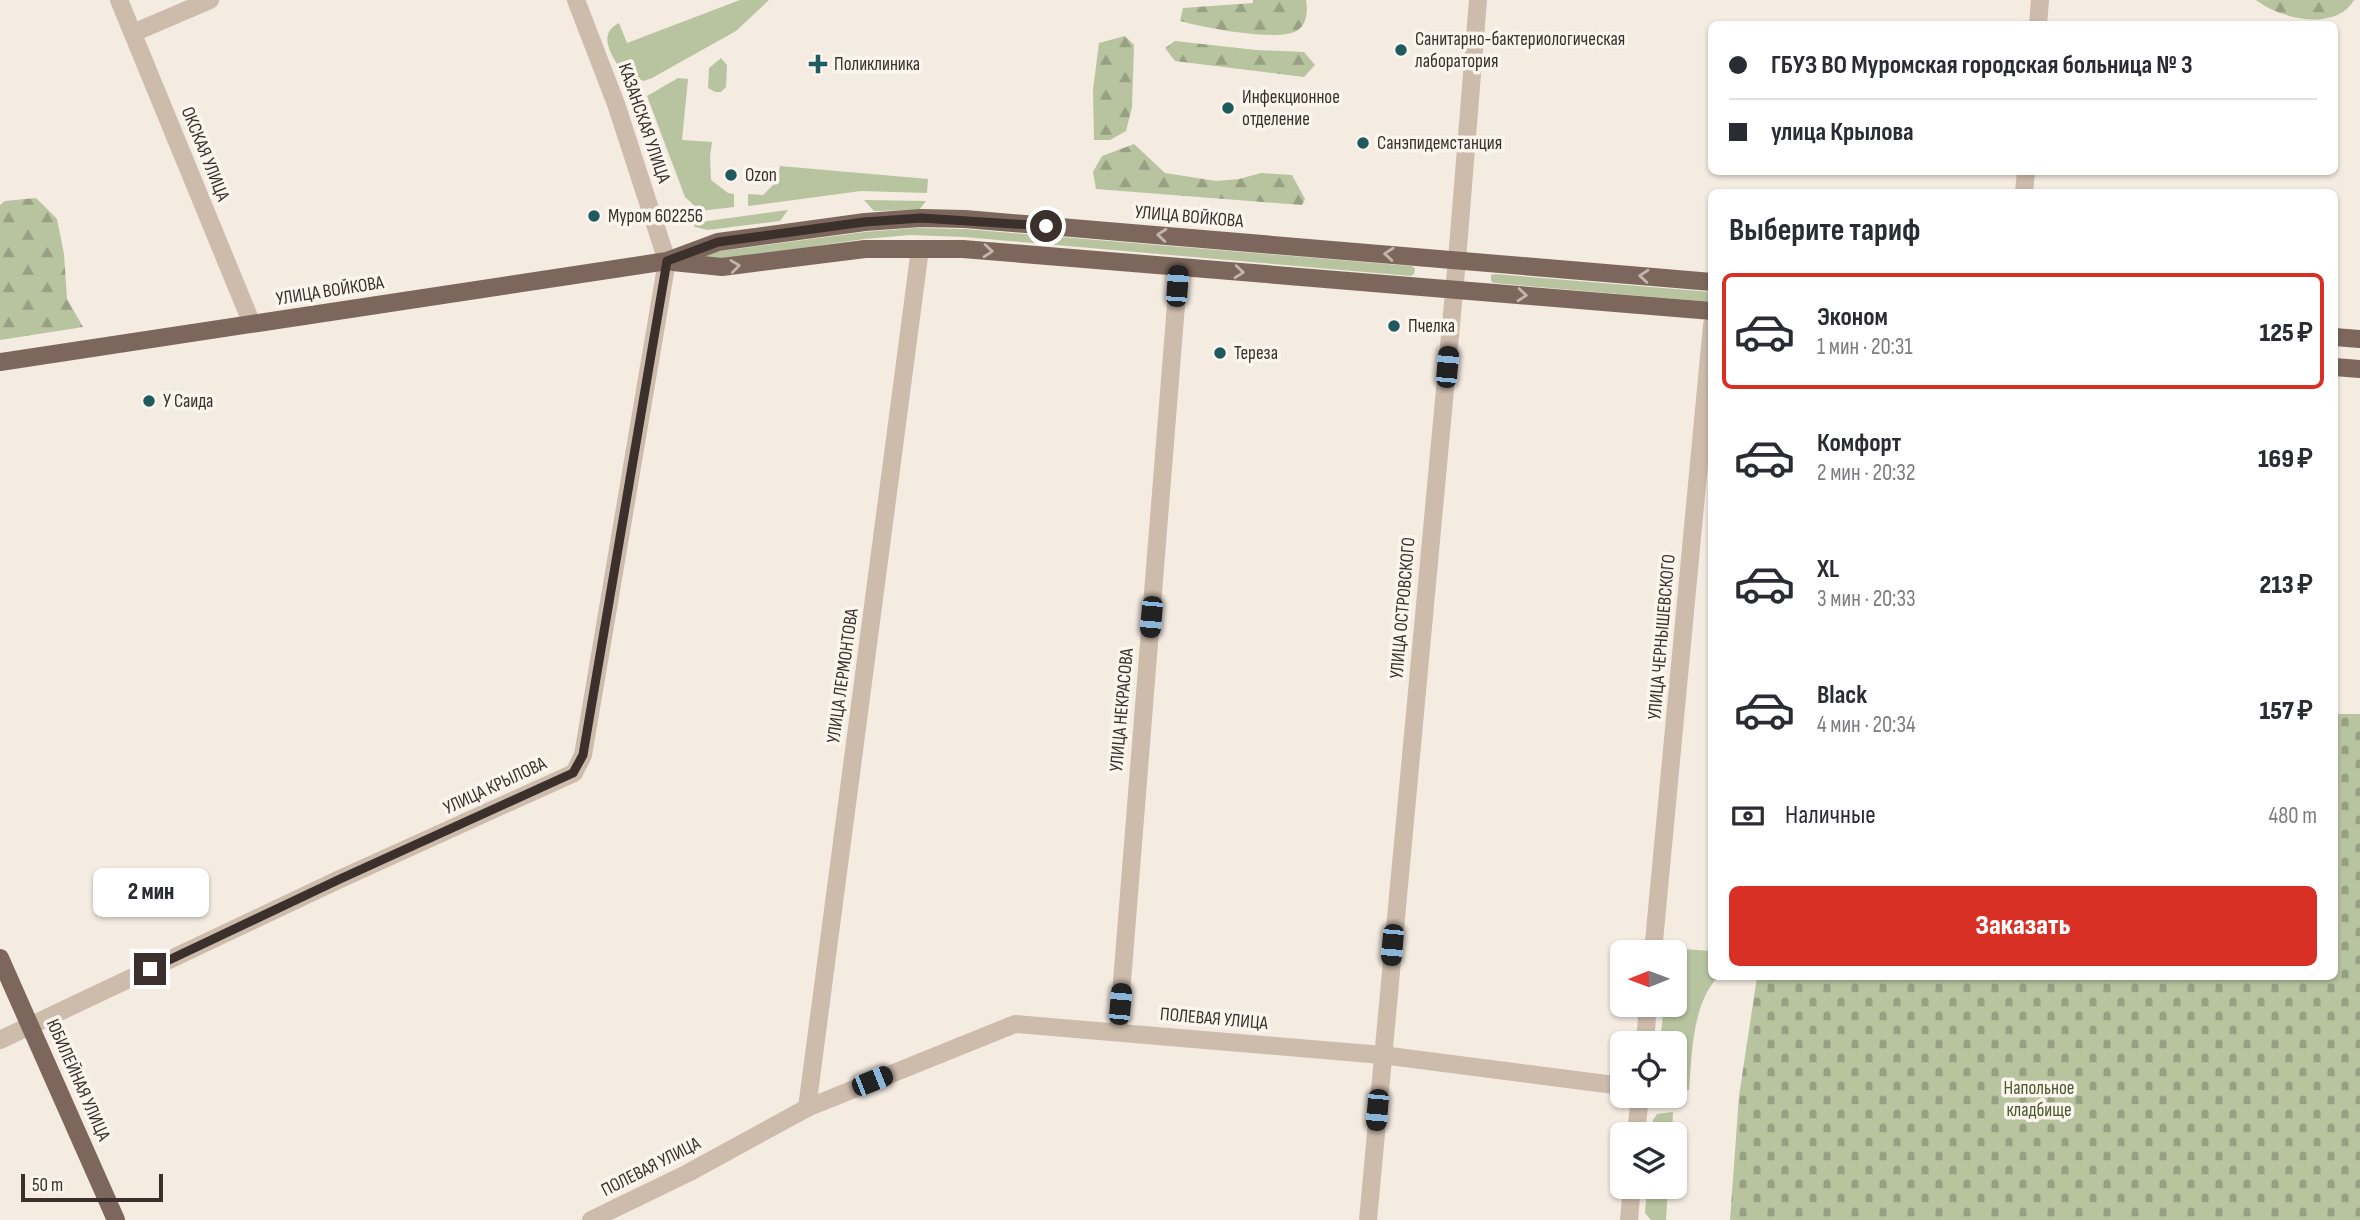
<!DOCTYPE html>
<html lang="ru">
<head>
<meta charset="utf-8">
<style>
	body { margin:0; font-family:"Sofia Sans Condensed",sans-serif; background:#f7f7f7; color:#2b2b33; height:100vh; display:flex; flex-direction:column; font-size:26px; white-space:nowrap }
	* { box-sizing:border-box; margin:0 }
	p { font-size:23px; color:#7c7c81 }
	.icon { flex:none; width:38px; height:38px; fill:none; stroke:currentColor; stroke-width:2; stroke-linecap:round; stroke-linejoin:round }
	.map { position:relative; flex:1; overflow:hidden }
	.sheet { position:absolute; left:1708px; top:189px; width:630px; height:791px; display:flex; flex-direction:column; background:#fff; border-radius:10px; box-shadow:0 2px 5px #0004 }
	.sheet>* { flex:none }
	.top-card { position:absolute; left:1708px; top:21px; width:630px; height:154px; border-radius:10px; box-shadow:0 2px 5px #0004; display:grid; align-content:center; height:154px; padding:0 21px; background:#fff }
	.needle { width:46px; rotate:269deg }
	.buttons { position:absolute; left:1610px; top:940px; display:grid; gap:14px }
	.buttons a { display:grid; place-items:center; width:77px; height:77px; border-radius:10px; background:#fff; box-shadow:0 2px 5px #0004; font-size:35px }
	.scale { position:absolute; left:21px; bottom:18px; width:142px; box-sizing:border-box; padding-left:7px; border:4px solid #3b302b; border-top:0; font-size:19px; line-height:24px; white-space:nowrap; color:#3b302b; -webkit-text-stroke:5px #fbf5ee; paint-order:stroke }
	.end { position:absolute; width:32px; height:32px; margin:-16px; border:9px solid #3b302b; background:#fff; box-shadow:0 0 0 4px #fff }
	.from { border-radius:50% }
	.bubble { position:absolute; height:49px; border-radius:10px; background:#fff; box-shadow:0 2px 5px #0004; font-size:23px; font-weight:800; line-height:49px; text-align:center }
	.car { position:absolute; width:21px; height:42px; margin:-21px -10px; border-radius:9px; box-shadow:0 0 5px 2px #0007; background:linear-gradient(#222 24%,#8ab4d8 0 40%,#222 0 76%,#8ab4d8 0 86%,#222 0) }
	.top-card b { display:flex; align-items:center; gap:24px; height:66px; font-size:26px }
	.top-card b+b { border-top:2px solid #e1e1e2 }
	.top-card i { width:18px; height:18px; background:#2b2b33 }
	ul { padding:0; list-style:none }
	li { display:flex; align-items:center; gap:21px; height:116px; margin:0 14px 10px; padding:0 7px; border:4px solid transparent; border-radius:10px }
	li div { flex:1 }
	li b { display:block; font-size:26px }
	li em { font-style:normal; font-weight:800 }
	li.selected { border-color:#d93025 }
	li>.icon { width:63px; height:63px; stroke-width:1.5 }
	h2 { padding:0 21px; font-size:32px; line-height:84px }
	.pay { display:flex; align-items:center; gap:18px; height:77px; padding:0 21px; font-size:26px }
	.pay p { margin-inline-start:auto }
	.cta { display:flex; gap:14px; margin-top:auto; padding:14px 21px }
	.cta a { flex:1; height:80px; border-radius:10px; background:#d93025; color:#fff; font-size:28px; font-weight:800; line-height:80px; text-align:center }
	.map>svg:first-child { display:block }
	.green { fill:#b8c4a0 }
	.forest { fill:url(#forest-firs) }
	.cemetery { fill:url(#cemetery-stones) }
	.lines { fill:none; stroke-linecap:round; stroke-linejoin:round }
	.minor { stroke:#cdbbac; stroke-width:18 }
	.major { stroke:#7d675c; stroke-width:18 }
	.oneway { stroke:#c2b5ac }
	.route { stroke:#3b302b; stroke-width:9 }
	.poi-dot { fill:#1f5a5e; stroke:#fbf5ee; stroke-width:2.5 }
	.labels { text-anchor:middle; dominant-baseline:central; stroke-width:7; stroke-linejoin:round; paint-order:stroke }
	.poi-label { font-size:19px; fill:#3b302b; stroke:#fbf5ee; text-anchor:start }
	.street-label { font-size:19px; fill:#3b302b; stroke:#fbf5ee }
	.park-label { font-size:19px; fill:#4a5a2e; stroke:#fbf5ee }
</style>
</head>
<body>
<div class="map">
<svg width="2360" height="1220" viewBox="0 0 2360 1220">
	<defs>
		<pattern id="forest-firs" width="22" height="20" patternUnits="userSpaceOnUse" patternTransform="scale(1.75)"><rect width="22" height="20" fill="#b8c4a0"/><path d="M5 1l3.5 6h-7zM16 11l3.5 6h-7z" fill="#97a083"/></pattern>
		<pattern id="cemetery-stones" width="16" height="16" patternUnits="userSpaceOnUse" patternTransform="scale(1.75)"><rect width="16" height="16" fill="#b8c4a0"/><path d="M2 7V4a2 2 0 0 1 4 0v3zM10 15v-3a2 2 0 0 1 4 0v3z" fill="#97a083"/></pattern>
	</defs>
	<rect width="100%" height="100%" fill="#f4ebe1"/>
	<g class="green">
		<path d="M740 0H769L736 31 652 78 644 81 623 74C614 58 595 35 619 23L627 43Z"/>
		<path d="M721 58 727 65 726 87 721 92H715L708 88 709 68Z"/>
		<path d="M678 78 688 79 682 140 712 142 710 156 711 180 728 193 734 194V207L700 211 685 197 647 96Z"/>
		<path d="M780 166 928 179 927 193 861 191 748 206V194L763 195 777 181Z"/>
		<path d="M864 200 926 201 919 210 874 211Z"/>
		<path d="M788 210 780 221 707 230 695 227 693 223Z"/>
		<path d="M915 228 964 229 1411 266 1415 268 1414 274 1411 276 964 237 910 235 864 239 707 262 702 261 706 253 864 232Z"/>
		<path d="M1495 274 1711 292V302L1494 283 1491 281V275Z"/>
		<path d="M1670 948 1711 951 1712 976 1718 977C1692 1004 1692 1054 1689 1090H1675V1043H1660L1664 1005 1675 1004V952H1669Z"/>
		<path d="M1673 1112 1672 1134H1651L1653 1120 1657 1114Z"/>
		<path d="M1647 1187H1668L1666 1220H1651L1645 1213Z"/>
	</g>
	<g class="forest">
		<path d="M1253 0H1306C1308 10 1307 24 1298 30 1281 43 1201 27 1180 21L1183 8 1253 3Z"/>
		<path d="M2256 0H2354C2336 32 2280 19 2256 0Z"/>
		<path d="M1125 36 1134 45 1132 107 1126 131 1110 140H1094L1093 90 1099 43Z"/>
		<path d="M1175 41 1256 50 1304 52 1315 65 1304 77 1175 61 1165 48Z"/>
		<path d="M1134 144 1165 173 1216 181 1239 179 1261 173 1292 175 1305 199 1302 205 1096 189 1093 172 1102 156Z"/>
		<path d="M36 198 57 219 64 254 67 299 83 327 0 340V205L5 201Z"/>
	</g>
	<path class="cemetery" d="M2335 714H2360V1220H1730L1739 1096 1757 977 2334 976Z"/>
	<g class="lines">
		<g class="minor">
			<path d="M119 0 252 324"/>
			<path d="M2038 24 2040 0"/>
			<path d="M133 33 210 0"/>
			<path d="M2024 192 2026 172"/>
			<path d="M1653 952 1712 325"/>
			<path d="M1118 1032 1179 267"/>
			<path d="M0 1040 340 879 574 773 583 755 667 261 616 104 576 0"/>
			<path d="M1645 1043 1648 1004"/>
			<path d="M807 1108 920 249"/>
			<path d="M1636 1134 1640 1096"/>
			<path d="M591 1220 688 1173 807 1108 1015 1024 1382 1055 1622 1086"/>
			<path d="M1368 1220 1457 260 1478 0"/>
			<path d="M1629 1220 1632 1186"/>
		</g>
		<g class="major">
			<path d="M673 262 722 267 865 249H963L1712 311"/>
			<path d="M2334 337 2360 339"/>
			<path d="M0 362 667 261 718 242 865 222 921 218 965 219 1712 282"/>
			<path d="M2334 367 2360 369"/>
			<path d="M0 958 116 1220"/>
		</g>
	</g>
	<defs><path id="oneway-chevron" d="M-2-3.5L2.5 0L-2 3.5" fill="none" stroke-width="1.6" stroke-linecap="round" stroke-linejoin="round" transform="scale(1.75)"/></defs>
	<g class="oneway">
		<use href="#oneway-chevron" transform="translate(1162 235) rotate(-175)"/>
		<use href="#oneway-chevron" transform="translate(988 251) rotate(5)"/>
		<use href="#oneway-chevron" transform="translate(1389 254) rotate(-175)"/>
		<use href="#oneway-chevron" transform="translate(735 266) rotate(-7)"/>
		<use href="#oneway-chevron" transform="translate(1239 272) rotate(5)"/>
		<use href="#oneway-chevron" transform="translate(1644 276) rotate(-175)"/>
		<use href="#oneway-chevron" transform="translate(1522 295) rotate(5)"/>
	</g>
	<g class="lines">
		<path class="route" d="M150 969 340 879 573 773 583 755 667 261 718 242 864 222 921 218 1046 226"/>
	</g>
	<g class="poi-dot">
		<circle cx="1401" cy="50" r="7"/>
		<path d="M814.5 53.5h7v7h7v7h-7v7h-7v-7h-7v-7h7z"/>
		<circle cx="1228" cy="108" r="7"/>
		<circle cx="1363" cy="143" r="7"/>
		<circle cx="731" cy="175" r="7"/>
		<circle cx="594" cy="216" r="7"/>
		<circle cx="1394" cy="326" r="7"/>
		<circle cx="1220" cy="353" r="7"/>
		<circle cx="149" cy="401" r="7"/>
	</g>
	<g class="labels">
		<g class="poi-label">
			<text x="1415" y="39">Санитарно-бактериологическая<tspan x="1415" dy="22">лаборатория</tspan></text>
			<text x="834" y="64">Поликлиника</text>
			<text x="1242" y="97">Инфекционное<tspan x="1242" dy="22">отделение</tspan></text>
			<text x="1377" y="143">Cанэпидемстанция</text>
			<text x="745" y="175">Ozon</text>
			<text x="608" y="216">Муром 602256</text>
			<text x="1408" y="326">Пчелка</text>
			<text x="1234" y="353">Тереза</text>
			<text x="163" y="401">У Саида</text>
		</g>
		<g class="street-label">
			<text transform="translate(644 123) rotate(71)">КАЗАНСКАЯ УЛИЦА</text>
			<text transform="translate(205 154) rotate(68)">ОКСКАЯ УЛИЦА</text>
			<text transform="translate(1189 217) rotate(5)">УЛИЦА ВОЙКОВА</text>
			<text transform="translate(330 291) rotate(-9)">УЛИЦА ВОЙКОВА</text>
			<text transform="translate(1403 608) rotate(-85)">УЛИЦА ОСТРОВСКОГО</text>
			<text transform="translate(1662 637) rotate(-85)">УЛИЦА ЧЕРНЫШЕВСКОГО</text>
			<text transform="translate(843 676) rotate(-82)">УЛИЦА ЛЕРМОНТОВА</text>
			<text transform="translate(1122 710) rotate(-85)">УЛИЦА НЕКРАСОВА</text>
			<text transform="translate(495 786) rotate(-25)">УЛИЦА КРЫЛОВА</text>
			<text transform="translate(1214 1019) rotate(5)">ПОЛЕВАЯ УЛИЦА</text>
			<text transform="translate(78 1080) rotate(66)">ЮБИЛЕЙНАЯ УЛИЦА</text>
			<text transform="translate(651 1167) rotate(-27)">ПОЛЕВАЯ УЛИЦА</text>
		</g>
		<g class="park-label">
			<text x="2039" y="1088">Напольное<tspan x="2039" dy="22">кладбище</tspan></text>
		</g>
	</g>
</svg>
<div class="buttons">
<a><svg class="needle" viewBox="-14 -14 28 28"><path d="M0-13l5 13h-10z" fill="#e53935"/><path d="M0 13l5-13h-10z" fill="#7c7c81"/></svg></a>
<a><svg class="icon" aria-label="locate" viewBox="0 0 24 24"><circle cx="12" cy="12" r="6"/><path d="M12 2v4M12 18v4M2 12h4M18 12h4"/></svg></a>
<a><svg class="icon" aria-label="layers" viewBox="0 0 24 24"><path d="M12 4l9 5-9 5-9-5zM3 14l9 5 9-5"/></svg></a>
</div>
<div class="scale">50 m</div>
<i class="end from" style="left:1046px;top:226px"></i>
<i class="end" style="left:150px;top:969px"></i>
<div class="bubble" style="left:93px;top:868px;width:116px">2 мин</div>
<i class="car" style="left:1177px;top:286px;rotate:4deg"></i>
<i class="car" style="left:1447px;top:367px;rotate:5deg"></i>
<i class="car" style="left:1151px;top:617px;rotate:185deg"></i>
<i class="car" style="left:1392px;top:945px;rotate:185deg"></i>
<i class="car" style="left:1120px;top:1004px;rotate:5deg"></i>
<i class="car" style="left:872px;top:1081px;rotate:68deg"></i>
<i class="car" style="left:1377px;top:1110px;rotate:185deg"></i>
<div class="top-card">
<b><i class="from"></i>ГБУЗ ВО Муромская городская больница № 3</b>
<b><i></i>улица Крылова</b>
</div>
<section class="sheet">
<h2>Выберите тариф</h2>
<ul>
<li class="selected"><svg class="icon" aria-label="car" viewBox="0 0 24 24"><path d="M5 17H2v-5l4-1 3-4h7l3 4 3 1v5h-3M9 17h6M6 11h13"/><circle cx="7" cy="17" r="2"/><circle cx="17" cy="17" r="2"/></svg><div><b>Эконом</b><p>1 мин · 20:31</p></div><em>125 ₽</em></li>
<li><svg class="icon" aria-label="car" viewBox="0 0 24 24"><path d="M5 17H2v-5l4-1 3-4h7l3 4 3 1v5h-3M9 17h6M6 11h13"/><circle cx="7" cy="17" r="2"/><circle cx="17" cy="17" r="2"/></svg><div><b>Комфорт</b><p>2 мин · 20:32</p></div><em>169 ₽</em></li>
<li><svg class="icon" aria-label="car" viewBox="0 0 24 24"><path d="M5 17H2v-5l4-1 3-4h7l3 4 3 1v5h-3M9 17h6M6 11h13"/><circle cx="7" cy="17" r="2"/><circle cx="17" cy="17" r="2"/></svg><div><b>XL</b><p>3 мин · 20:33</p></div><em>213 ₽</em></li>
<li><svg class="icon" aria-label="car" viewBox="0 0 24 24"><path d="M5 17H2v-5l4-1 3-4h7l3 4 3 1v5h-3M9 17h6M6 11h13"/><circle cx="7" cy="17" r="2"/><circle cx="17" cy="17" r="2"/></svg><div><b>Black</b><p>4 мин · 20:34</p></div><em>157 ₽</em></li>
</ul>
<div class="pay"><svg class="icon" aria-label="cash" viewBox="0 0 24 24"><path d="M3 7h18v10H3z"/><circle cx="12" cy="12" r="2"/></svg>Наличные<p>480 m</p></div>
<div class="cta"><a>Заказать</a></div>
</section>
</div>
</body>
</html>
